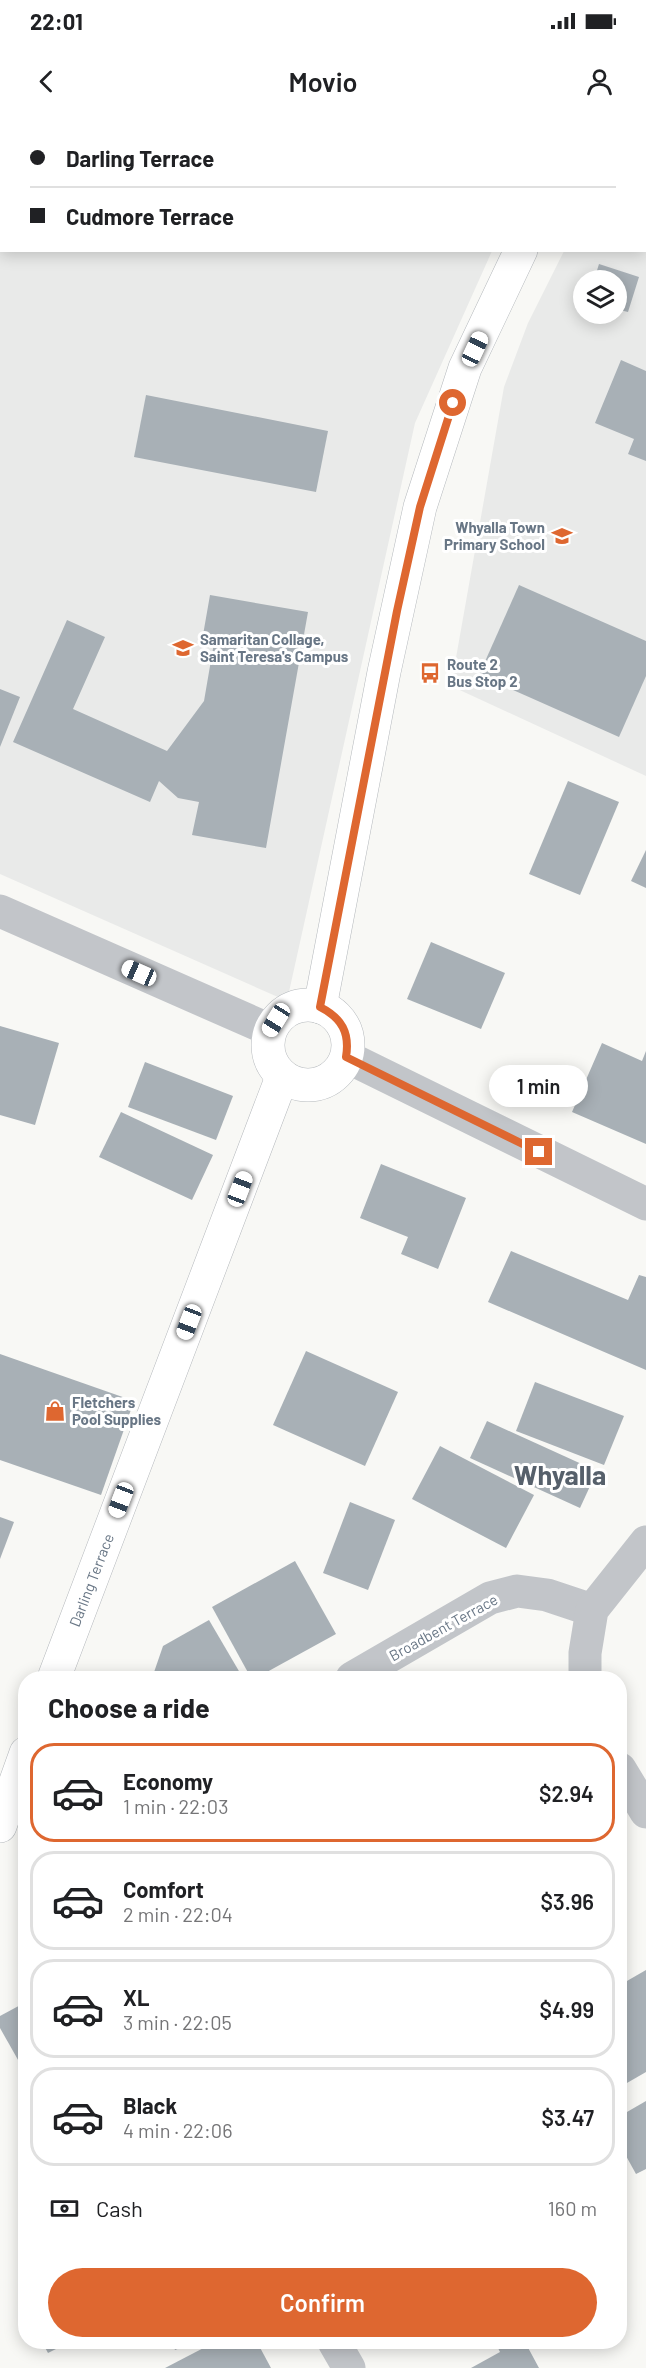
<!DOCTYPE html>
<html lang="en">
<head>
<meta charset="utf-8">
<style>
	body { margin:0; font-family:Barlow,sans-serif; background:#f6f6f6; color:#202124; height:100vh; display:flex; flex-direction:column; font-size:22px; white-space:nowrap }
	* { box-sizing:border-box; margin:0 }
	p { font-size:20px; color:#757577 }
	.icon { flex:none; width:33px; height:33px; fill:none; stroke:currentColor; stroke-width:2; stroke-linecap:round; stroke-linejoin:round }
	.map { position:relative; flex:1; overflow:hidden }
	.drawer { position:absolute; left:18px; top:1551px; width:609px; height:678px; display:flex; flex-direction:column; background:#fff; border-radius:24px; box-shadow:0 3px 15px #0003 }
	.drawer>* { flex:none }
	.guide { position:absolute; left:0px; top:0px; width:646px; height:132px; box-shadow:0 3px 15px #0003; display:grid; align-content:center; height:132px; padding:0 30px; background:#fff }
	.tools { position:absolute; left:573px; top:150px; display:grid; gap:12px }
	.tools a { display:grid; place-items:center; width:54px; height:54px; border-radius:50%; background:#fff; box-shadow:0 3px 15px #0003; font-size:30px }
	.end { position:absolute; width:27px; height:27px; margin:-14px; border:8px solid #de6730; background:#fff; box-shadow:0 0 0 3px #fff }
	.from { border-radius:50% }
	.bubble { position:absolute; height:42px; border-radius:21px; background:#fff; box-shadow:0 3px 15px #0003; font-size:20px; font-weight:600; line-height:42px; text-align:center }
	.car { position:absolute; width:18px; height:36px; margin:-18px -9px; border-radius:8px; box-shadow:0 0 4px 2px #0007; background:linear-gradient(#fff 24%,#345 0 40%,#fff 0 76%,#345 0 86%,#fff 0) }
	.guide b { display:flex; align-items:center; gap:21px; height:57px; font-size:22px }
	.guide b+b { border-top:2px solid #e0e0e0 }
	.guide i { width:15px; height:15px; background:#202124 }
	ul { padding:0; list-style:none }
	li { display:flex; align-items:center; gap:18px; height:99px; margin:0 12px 9px; padding:0 18px; border:3px solid #e0e0e0; border-radius:24px }
	li div { flex:1 }
	li b { display:block; font-size:22px }
	li em { font-style:normal; font-weight:600 }
	li.active { border-color:#de6730 }
	li>.icon { width:54px; height:54px; stroke-width:1.5 }
	h2 { padding:0 30px; font-size:27px; line-height:72px }
	.pay { display:flex; align-items:center; gap:15px; height:66px; padding:0 30px; font-size:22px }
	.pay p { margin-inline-start:auto }
	.primary-button { display:flex; gap:12px; margin-top:auto; padding:12px 30px }
	.primary-button a { flex:1; height:69px; border-radius:36px; background:#de6730; color:#fff; font-size:24px; font-weight:600; line-height:69px; text-align:center }
	.status { display:flex; justify-content:space-between; align-items:center; height:42px; padding:0 30px; background:#fff; direction:ltr }
	.status svg { height:16px; fill:currentColor }
	header { display:flex; justify-content:space-between; align-items:center; height:78px; padding:0 30px; background:#fff; font-size:27px; font-weight:600 }
	.map>svg:first-child { display:block }
	.built { fill:#e9eae9; fill-rule:evenodd }
	.building { fill:#a8b0b6 }
	.lines { fill:none; stroke-linecap:round; stroke-linejoin:round }
	.major-casing { stroke:#b5b9bd; stroke-width:34 }
	.minor { stroke:#c2c5c9; stroke-width:33 }
	.major { stroke:#fff; stroke-width:33 }
	.route { stroke:#de6730; stroke-width:8 }
	.labels { text-anchor:middle; dominant-baseline:central; stroke-width:6; stroke-linejoin:round; paint-order:stroke }
	.poi-label { font-size:15px; font-weight:bold; fill:#687685; stroke:#fff; text-anchor:start }
	.street-label { font-size:15px; fill:#687685; stroke:#fff }
	.town-label { font-size:27px; font-weight:bold; fill:#56606b; stroke:#fff }
</style>
</head>
<body>
<div class="status"><b>22:01</b><svg viewBox="0 0 49 12"><path d="M0 12V9h3v3zM5 12V6h3v6zM10 12V3h3v9zM15 12V0h3v12zM26 1h20v11H26zM47 4h2v5h-2z"/></svg></div>
<header><svg class="icon" aria-label="back" viewBox="0 0 24 24"><path d="M15 5l-7 7 7 7"/></svg>Movio<svg class="icon" aria-label="person" viewBox="0 0 24 24"><circle cx="12" cy="8" r="4"/><path d="M4 21q1-7 8-7t8 7"/></svg></header>
<div class="map">
<svg width="646" height="2248" viewBox="0 0 646 2248">
	<rect width="100%" height="100%" fill="#f8f8f5"/>
	<g class="built">
		<path d="M0 0H551L2 2V130L492 131 415 303 287 881 0 754Z"/>
		<path d="M627 0H646V656L451 566 504 267 528 203 564 131 645 130V2L626 1ZM584 160H616V194H584Z"/>
	</g>
	<g class="building">
		<path d="M599 144 639 157 628 192 616 189V160H594Z"/>
		<path d="M621 240 646 251V341L628 334 634 319 595 303Z"/>
		<path d="M146 275 328 311 316 372 134 337Z"/>
		<path d="M519 465 646 521V556L619 617 479 555Z"/>
		<path d="M210 475 308 492 266 728 192 715 199 682 178 678 159 661 150 682 13 622 67 500 105 517 73 589 167 631 204 581 215 517 203 515Z"/>
		<path d="M0 569 20 577 0 627Z"/>
		<path d="M568 661 619 682 580 775 529 754Z"/>
		<path d="M646 730V768L631 761Z"/>
		<path d="M431 822 505 853 481 909 407 879Z"/>
		<path d="M0 906 59 923 35 1005 0 995Z"/>
		<path d="M602 923 642 941 646 931V1024L572 992Z"/>
		<path d="M145 942 233 976 216 1020 128 987Z"/>
		<path d="M121 992 213 1035 192 1080 99 1037Z"/>
		<path d="M381 1044 466 1078 438 1149 401 1134 408 1117 360 1098Z"/>
		<path d="M511 1131 628 1180 639 1155 646 1157V1250L488 1182Z"/>
		<path d="M306 1231 398 1272 365 1346 273 1305Z"/>
		<path d="M0 1234 134 1281 101 1375 0 1340Z"/>
		<path d="M535 1262 624 1296 604 1345 516 1311Z"/>
		<path d="M487 1301 597 1351 580 1388 470 1338Z"/>
		<path d="M440 1326 534 1375 506 1428 412 1379Z"/>
		<path d="M350 1382 395 1400 368 1470 323 1453Z"/>
		<path d="M0 1397 14 1402 0 1439Z"/>
		<path d="M295 1441 336 1514 256 1558H251L212 1487Z"/>
		<path d="M209 1500 243 1558H152L163 1526Z"/>
		<path d="M646 1850V1952L620 1967V1865Z"/>
		<path d="M26 1882V1954L0 1908V1896Z"/>
		<path d="M646 1981V2049L636 2054 620 2025V1996Z"/>
		<path d="M42 2222H70L48 2233Z"/>
		<path d="M172 2222H195L175 2230Z"/>
		<path d="M215 2222H257L271 2248H165Z"/>
		<path d="M495 2222H525L539 2248H471L500 2232Z"/>
	</g>
	<g class="lines">
		<g class="major-casing">
			<g id="major">
				<path d="M583 2 584 0"/>
				<circle cx="308" cy="925" r="40"/>
				<path d="M320 887 384 552 420 387 465 248 521 130"/>
				<path d="M54 1558 282 957"/>
				<path d="M0 1706 26 1633"/>
			</g>
		</g>
		<g class="minor">
			<path d="M0 791 270 910"/>
			<path d="M347 937 646 1084"/>
			<path d="M352 1558 490 1478 517 1471 547 1475 592 1490"/>
			<path d="M585 1558V1533L592 1490 646 1422"/>
			<path d="M620 1649 646 1692"/>
			<path d="M334 2222 349 2248"/>
		</g>
		<use href="#major" class="major"/>
	</g>
	<g class="lines">
		<path class="route" d="M453 283 420 387 397 491 320 887C342 898 350 913 346 937L539 1032"/>
	</g>
	<defs>
		<g id="school-bare" transform="scale(1.62)"><path d="M0-5L7-2L0 1L-7-2ZM-4 1L0 2.5L4 1V4Q0 6-4 4Z" fill="#de6730" stroke="#fff" stroke-width="2.5" paint-order="stroke"/></g>
		<g id="bus-bare" transform="scale(1.62)"><path d="M-5-6H5V4H4V6H2V4H-2V6H-4V4H-5ZM-3.5-4V0h7V-4ZM-3.5 1.2v1.5H-2V1.2ZM2 1.2v1.5H3.5V1.2Z" fill="#de6730" stroke="#fff" stroke-width="2.5" paint-order="stroke"/></g>
		<g id="shop-bare" transform="scale(1.62)"><path d="M-5-2.5h2.3a2.7 3.5 0 0 1 5.4 0H5L5.5 6h-11ZM-1.5-2.5h3a1.5 2.3 0 0 0-3 0Z" fill="#de6730" stroke="#fff" stroke-width="2.5" paint-order="stroke"/></g>
	</defs>
	<g fill-rule="evenodd">
		<use href="#school-bare" x="562" y="416"/>
		<use href="#school-bare" x="183" y="528"/>
		<use href="#bus-bare" x="430" y="553"/>
		<use href="#shop-bare" x="55" y="1291"/>
	</g>
	<g class="labels">
		<g class="poi-label">
			<text x="545" y="407" text-anchor="end">Whyalla Town<tspan x="545" dy="17">Primary School</tspan></text>
			<text x="200" y="519">Samaritan Collage,<tspan x="200" dy="17">Saint Teresa's Campus</tspan></text>
			<text x="447" y="544">Route 2<tspan x="447" dy="17">Bus Stop 2</tspan></text>
			<text x="72" y="1282">Fletchers<tspan x="72" dy="17">Pool Supplies</tspan></text>
		</g>
		<g class="street-label">
			<text transform="translate(91 1460) rotate(-69)">Darling Terrace</text>
			<text transform="translate(443 1507) rotate(-29)">Broadbent Terrace</text>
		</g>
		<g class="town-label">
			<text x="560" y="1354">Whyalla</text>
		</g>
	</g>
</svg>
<div class="tools">
<a><svg class="icon" aria-label="layers" viewBox="0 0 24 24"><path d="M12 4l9 5-9 5-9-5zM3 14l9 5 9-5"/></svg></a>
</div>
<i class="end from" style="left:453px;top:283px"></i>
<i class="end" style="left:539px;top:1032px"></i>
<div class="bubble" style="left:489px;top:945px;width:99px">1 min</div>
<i class="car" style="left:475px;top:229px;rotate:25deg"></i>
<i class="car" style="left:139px;top:853px;rotate:294deg"></i>
<i class="car" style="left:276px;top:900px;rotate:212deg"></i>
<i class="car" style="left:240px;top:1069px;rotate:21deg"></i>
<i class="car" style="left:189px;top:1202px;rotate:201deg"></i>
<i class="car" style="left:121px;top:1380px;rotate:201deg"></i>
<div class="guide">
<b><i class="from"></i>Darling Terrace</b>
<b><i></i>Cudmore Terrace</b>
</div>
<section class="drawer">
<h2>Choose a ride</h2>
<ul>
<li class="active"><svg class="icon" aria-label="car" viewBox="0 0 24 24"><path d="M5 17H2v-5l4-1 3-4h7l3 4 3 1v5h-3M9 17h6M6 11h13"/><circle cx="7" cy="17" r="2"/><circle cx="17" cy="17" r="2"/></svg><div><b>Economy</b><p>1 min · 22:03</p></div><em>$2.94</em></li>
<li><svg class="icon" aria-label="car" viewBox="0 0 24 24"><path d="M5 17H2v-5l4-1 3-4h7l3 4 3 1v5h-3M9 17h6M6 11h13"/><circle cx="7" cy="17" r="2"/><circle cx="17" cy="17" r="2"/></svg><div><b>Comfort</b><p>2 min · 22:04</p></div><em>$3.96</em></li>
<li><svg class="icon" aria-label="car" viewBox="0 0 24 24"><path d="M5 17H2v-5l4-1 3-4h7l3 4 3 1v5h-3M9 17h6M6 11h13"/><circle cx="7" cy="17" r="2"/><circle cx="17" cy="17" r="2"/></svg><div><b>XL</b><p>3 min · 22:05</p></div><em>$4.99</em></li>
<li><svg class="icon" aria-label="car" viewBox="0 0 24 24"><path d="M5 17H2v-5l4-1 3-4h7l3 4 3 1v5h-3M9 17h6M6 11h13"/><circle cx="7" cy="17" r="2"/><circle cx="17" cy="17" r="2"/></svg><div><b>Black</b><p>4 min · 22:06</p></div><em>$3.47</em></li>
</ul>
<div class="pay"><svg class="icon" aria-label="cash" viewBox="0 0 24 24"><path d="M3 7h18v10H3z"/><circle cx="12" cy="12" r="2"/></svg>Cash<p>160 m</p></div>
<div class="primary-button"><a>Confirm</a></div>
</section>
</div>
</body>
</html>
